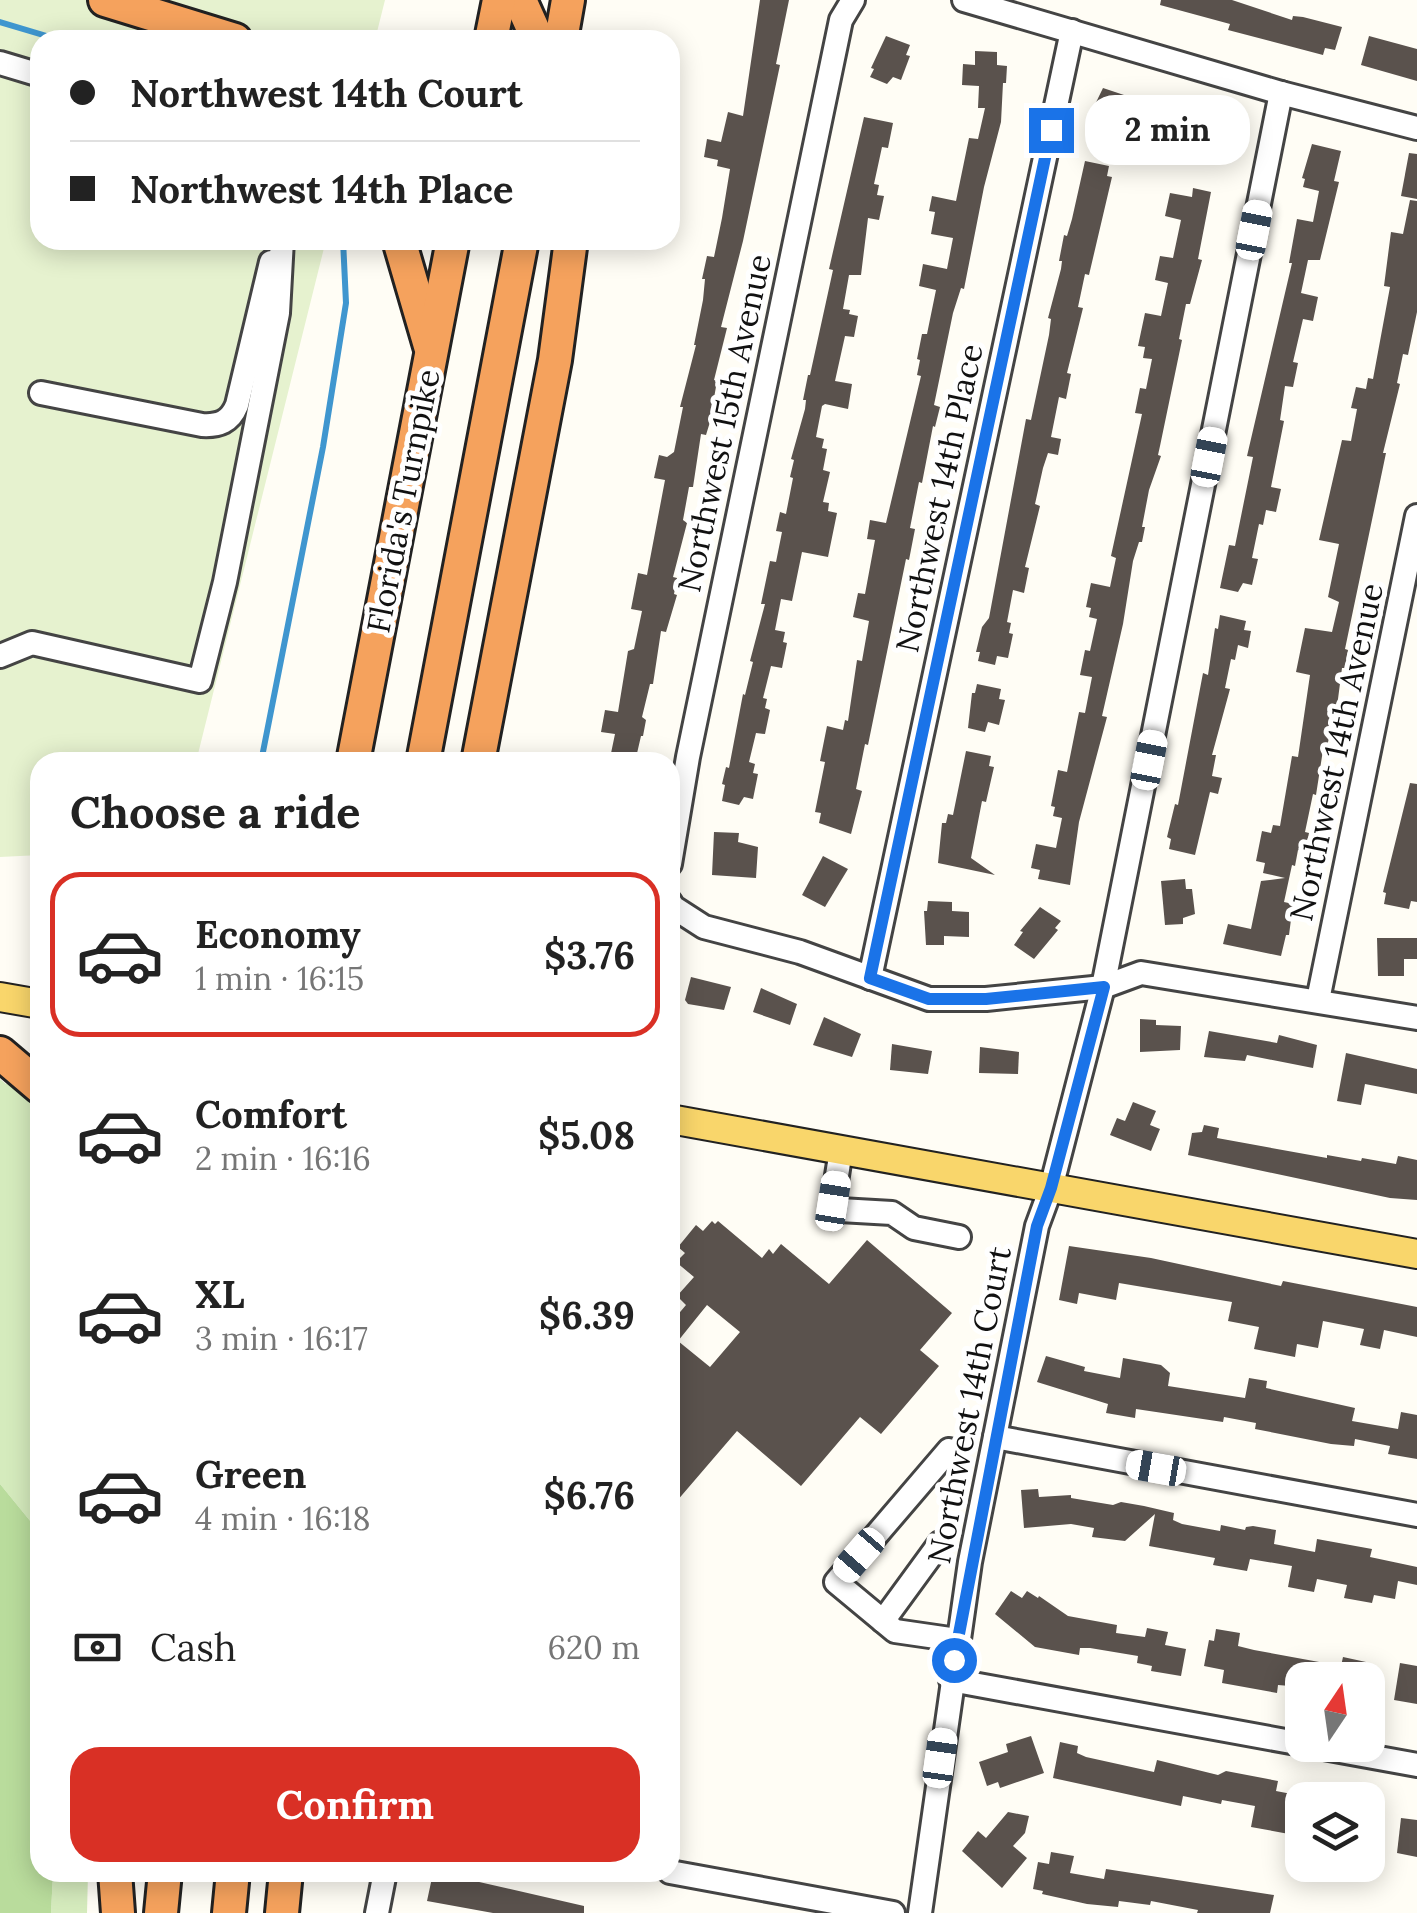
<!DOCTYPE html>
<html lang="en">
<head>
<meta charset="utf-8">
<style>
	body { margin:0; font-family:Lora,serif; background:#f2f2f2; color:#222; height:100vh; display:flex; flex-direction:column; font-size:38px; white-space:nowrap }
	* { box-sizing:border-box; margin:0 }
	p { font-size:32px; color:#767676 }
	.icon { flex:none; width:55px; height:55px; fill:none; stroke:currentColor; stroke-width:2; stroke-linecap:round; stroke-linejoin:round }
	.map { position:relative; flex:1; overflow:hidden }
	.side { position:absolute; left:30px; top:752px; width:650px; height:1130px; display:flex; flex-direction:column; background:#fff; border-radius:30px; box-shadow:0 5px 25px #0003 }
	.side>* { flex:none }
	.top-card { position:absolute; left:30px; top:30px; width:650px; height:220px; border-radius:30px; box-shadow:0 5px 25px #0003; display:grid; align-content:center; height:220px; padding:0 40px; background:#fff }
	.needle { width:65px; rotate:13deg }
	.controls { position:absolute; left:1285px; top:1662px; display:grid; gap:20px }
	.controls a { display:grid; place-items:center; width:100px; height:100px; border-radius:20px; background:#fff; box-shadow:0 5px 25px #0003; font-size:50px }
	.end { position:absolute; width:45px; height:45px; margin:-22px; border:12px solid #1a73e8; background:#fff; box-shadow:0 0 0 5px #fff }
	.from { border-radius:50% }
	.bubble { position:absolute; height:70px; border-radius:30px; background:#fff; box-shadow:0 5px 25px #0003; font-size:32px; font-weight:700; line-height:70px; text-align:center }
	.car { position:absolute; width:30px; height:60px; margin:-30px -15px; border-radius:12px; box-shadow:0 0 8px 2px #0007; background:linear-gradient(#fff 24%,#345 0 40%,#fff 0 76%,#345 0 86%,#fff 0) }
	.top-card b { display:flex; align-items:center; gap:35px; height:95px; font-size:38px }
	.top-card b+b { border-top:2px solid #e0e0e0 }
	.top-card i { width:25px; height:25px; background:#222 }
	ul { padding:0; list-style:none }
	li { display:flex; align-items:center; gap:30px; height:165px; margin:0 20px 15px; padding:0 20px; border:5px solid transparent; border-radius:30px }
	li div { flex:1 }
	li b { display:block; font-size:38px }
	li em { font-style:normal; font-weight:700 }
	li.selected { border-color:#d93025 }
	li>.icon { width:90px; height:90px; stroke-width:1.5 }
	h2 { padding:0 40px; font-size:45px; line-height:120px }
	.pay { display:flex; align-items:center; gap:25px; height:110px; padding:0 40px; font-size:38px }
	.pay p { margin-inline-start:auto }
	.cta { display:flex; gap:20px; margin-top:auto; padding:20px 40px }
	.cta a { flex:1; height:115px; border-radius:30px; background:#d93025; color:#fff; font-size:40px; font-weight:700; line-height:115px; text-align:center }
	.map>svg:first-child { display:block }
	.green { fill:#d5ebbd }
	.forest { fill:#b9dc9c }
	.pitch { fill:#e6f2cf }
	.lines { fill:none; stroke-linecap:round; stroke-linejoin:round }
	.stream { stroke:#3f96cf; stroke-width:6 }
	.building { fill:#5a524d; fill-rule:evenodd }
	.minor-casing { stroke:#444; stroke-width:28 }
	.major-casing { stroke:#222; stroke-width:32 }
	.highway-casing { stroke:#222; stroke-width:38 }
	.minor { stroke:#fff; stroke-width:22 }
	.major { stroke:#f9d66b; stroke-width:28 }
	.highway { stroke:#f5a25d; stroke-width:32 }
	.route { stroke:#1a73e8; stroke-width:12 }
	.labels { text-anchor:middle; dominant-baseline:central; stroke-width:10; stroke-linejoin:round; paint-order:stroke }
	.street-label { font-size:32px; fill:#111; stroke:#fff }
</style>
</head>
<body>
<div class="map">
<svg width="1417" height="1913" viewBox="0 0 1417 1913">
	<rect width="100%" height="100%" fill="#fffdf5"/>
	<g class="green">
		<path d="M13 1078 40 1105V1533L0 1484V1079L6 1084Z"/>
		<path d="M53 1873H88L87 1913H51Z"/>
	</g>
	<path class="forest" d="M0 1484 40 1533V1872L53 1873 51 1913H0Z"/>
	<path class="pitch" d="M0 0H385L375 40H40V240H326L196 762H40V855L0 857Z"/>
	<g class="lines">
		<g class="stream">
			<path d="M0 22 60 40"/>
			<path d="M261 762 323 447 346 303 343 240"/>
		</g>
	</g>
	<g class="building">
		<path d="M760 0H789L776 64 780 65 743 241 721 327 727 328 714 380 717 381 714 398 717 399 706 435 701 434 693 487H689L683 520 687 523 673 577 677 578 674 594 677 595 666 632 661 631 653 684H650L642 717 646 720 643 736H641L635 762H633L610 758 615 734 601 732 605 710 618 712 628 651 634 649 642 611 631 609 638 573 647 575 665 480 654 478 659 455 667 457 674 452 683 407H680L696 345H694L703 300 705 279H702L707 256 714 257 722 218 730 169 717 166 718 160 704 157 707 139 721 142 728 112 743 116Z"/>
		<path d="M1161 0H1232L1292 20 1293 16 1303 17 1342 27 1335 50 1325 48 1323 55 1228 30 1230 24 1160 5Z"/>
		<path d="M886 36 910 45 906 55 910 56 901 80 893 77 887 84 870 77 874 69 871 68Z"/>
		<path d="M1369 36 1417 49V81L1361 65Z"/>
		<path d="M975 51 997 52V65L1007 66 1006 83H1003L1001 122 984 187 964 289 961 288 953 313 934 405 940 407 935 427 933 426 922 483 919 482 910 528 915 529 909 560 906 559 868 745 865 744 856 789 862 791 851 834 819 823 821 813 815 812 825 762 820 761 827 726 843 730 845 720 848 721 857 660 862 661 869 621 853 617 858 593 865 594 875 540 867 539 870 520 886 523 921 376 917 375 920 360 917 359 922 334H927L936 290 919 286 923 264 947 269 953 238 931 234 935 212 929 211 932 196 956 201 969 138 978 139 985 108H978L979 86 962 85 963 64 975 65Z"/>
		<path d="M1103 88 1127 96 1123 105 1128 107 1117 135 1086 123Z"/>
		<path d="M1199 115 1227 119 1217 163 1192 159 1194 149 1178 147 1182 118 1198 120Z"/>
		<path d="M864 117 893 123 888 148 882 147 874 184 879 185 877 195 884 196 879 220 868 218 861 275H849L843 309 850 310 849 314 858 316 854 337 845 336 835 381 852 384 848 409 825 404 822 406 816 437 824 439 822 448 827 449 823 470 830 472 823 502 829 503 828 511 837 513 828 557 802 552 792 601 781 599 775 630 785 632 783 642 787 643 782 668 771 666 763 698 767 699 765 708 770 710 765 734 756 733 749 762 755 764 753 773 758 774 753 799 744 797 739 805 722 801 725 785 722 784 726 767 729 768 743 694 745 695 753 662 750 661 765 604H761L770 561 776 562 782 532 776 531 780 512 786 514 793 478 790 477 794 460 791 459 805 409 806 400H803L808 375H810L833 270 829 269Z"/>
		<path d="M1312 144 1341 151 1334 181 1339 182 1320 260H1308L1301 293 1318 297 1313 321 1303 319 1293 362 1298 363 1293 387 1285 386 1280 420 1284 421 1271 487 1281 489 1276 512 1266 510 1263 525 1259 524 1252 558 1258 559 1252 585 1243 583 1238 592 1220 588 1229 545 1235 546 1253 457 1247 456 1292 263H1289L1297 219 1313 222 1319 191 1303 187 1305 179 1302 178Z"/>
		<path d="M1409 153 1417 154V199L1401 196Z"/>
		<path d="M1085 161 1109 166 1107 176 1112 177 1089 275 1085 274 1078 307 1083 308 1067 373 1071 374 1066 399 1059 397 1051 437 1061 439 1058 455 1048 453 1043 468 1035 504 1040 506 1025 567 1029 568 1024 593 1013 590 1007 622 1011 623 1009 633 1013 634 1008 658 997 656 995 665 978 661 980 652H976L982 627 989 618 1026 419 1031 420 1049 335 1051 319 1048 318 1061 269 1062 261H1059L1064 235 1067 236 1072 219Z"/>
		<path d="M1193 188 1211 192 1198 259 1202 260 1190 304H1186L1179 339 1182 340 1160 446 1158 455 1161 456 1149 490 1142 527H1145L1142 542H1139L1133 561 1123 624 1102 716 1107 717 1079 822 1070 885 1038 879 1040 870 1031 868 1036 844 1056 848 1062 818 1053 816 1055 807 1051 806 1058 770 1067 772 1079 712 1085 713 1092 677 1080 675 1085 650 1090 651 1097 619 1089 617 1091 608 1086 607 1091 583 1110 587 1116 558 1111 556 1142 414 1135 413 1140 388 1146 389 1152 359 1143 358 1145 347 1138 346 1145 313 1161 316 1168 283 1155 280 1160 256 1173 258 1181 220 1165 216 1170 193 1192 197Z"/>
		<path d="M1410 200 1417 201V312L1408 355 1403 354 1397 383 1400 384 1383 453H1386L1345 649 1348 650 1345 668H1342L1334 730 1331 729 1326 751 1323 750 1316 795 1313 794 1305 832 1309 833 1305 852 1298 850 1295 866 1292 865 1284 902 1293 904 1289 935H1286L1281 956 1223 944 1228 924 1251 929 1261 881 1285 878 1263 873 1265 863 1256 861 1262 831 1271 833 1273 825 1280 826 1292 756 1298 757 1310 675 1296 672 1305 628 1332 632 1339 602 1328 597 1339 544 1319 540 1342 440 1351 441 1357 409 1351 408 1356 387 1366 389 1368 378 1373 379 1390 287 1384 286 1391 232 1403 234Z"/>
		<path d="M1220 615 1246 621 1244 630 1251 631 1248 648 1238 645 1235 660 1231 659 1225 688 1230 689 1212 755H1216L1212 776 1222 778 1218 794 1210 792 1195 855 1169 849 1171 839 1167 837 1175 804 1178 805 1203 673 1208 675 1215 628 1218 629Z"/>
		<path d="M977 684 1001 689 999 699 1005 700 999 725 988 722 985 732 968 728 972 693H975Z"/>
		<path d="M966 751 991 756 989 766 994 767 986 802 982 801 971 858 995 875 938 863 942 823H946L948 814 953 815Z"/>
		<path d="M1410 783 1417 784V902L1411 901 1409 909 1384 904 1386 893 1383 892Z"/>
		<path d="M714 832 739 833 738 842 758 847 756 878 712 875Z"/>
		<path d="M823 856 848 869 825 907 802 895Z"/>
		<path d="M1185 879 1186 889H1192L1195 914 1183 918V924L1165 925 1161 881Z"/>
		<path d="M928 901 952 902V911L969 912V937L944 936V945H926L924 911H927Z"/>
		<path d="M1040 907 1061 921 1055 928 1058 930 1034 959 1014 945 1023 932 1020 931Z"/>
		<path d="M1377 938H1417V959H1404V976H1378Z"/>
		<path d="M691 977 731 987 724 1010 688 1004 685 1000Z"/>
		<path d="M761 988 797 1004 790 1025 753 1012Z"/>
		<path d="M824 1017 861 1034 852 1057 813 1045Z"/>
		<path d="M1140 1019 1156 1020V1025L1181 1026 1180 1050 1140 1052Z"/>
		<path d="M1209 1031 1277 1043 1279 1035 1317 1045 1313 1068 1247 1055 1245 1061 1204 1057Z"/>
		<path d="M892 1044 932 1051 928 1074 890 1070Z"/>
		<path d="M980 1047 1019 1052 1018 1074 979 1073Z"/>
		<path d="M1346 1053 1417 1069V1094L1365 1084 1361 1105 1337 1101Z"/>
		<path d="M1133 1102 1156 1111 1150 1125 1160 1129 1151 1151 1110 1135 1117 1118 1125 1121Z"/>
		<path d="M1204 1125 1219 1128 1217 1138 1327 1158V1155L1361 1161 1362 1158 1396 1164 1398 1156 1417 1160V1200L1390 1198 1188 1155 1192 1133 1202 1132Z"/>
		<path d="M712 1221 715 1224 718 1221 762 1258 769 1249 773 1254 781 1244 829 1284 867 1240 952 1313 920 1350 939 1366 881 1434 860 1417 801 1486 737 1431 670 1509V1324L686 1305 677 1296 694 1277 676 1262 685 1253 678 1247 696 1225 703 1231ZM707 1305 740 1332 710 1367 678 1341Z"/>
		<path d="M1069 1246 1151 1258 1281 1286 1283 1281 1417 1307V1337L1384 1330 1380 1349 1360 1345 1364 1329 1323 1321 1318 1348 1297 1344 1295 1357 1254 1349 1259 1327 1228 1321 1232 1302 1119 1283 1116 1300 1079 1293 1077 1304 1059 1300Z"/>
		<path d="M1046 1356 1085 1367 1084 1371 1120 1378 1123 1358 1161 1365 1170 1373 1168 1386 1245 1398 1249 1378 1267 1381 1266 1388 1355 1408 1352 1421 1398 1429 1401 1412 1417 1415V1459L1388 1454 1390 1446 1355 1439 1354 1446 1331 1444 1255 1429 1256 1423 1224 1417 1223 1422 1136 1409 1135 1418 1106 1413 1108 1404 1037 1382Z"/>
		<path d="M1038 1489 1039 1497 1071 1495V1498L1113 1505 1121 1502 1144 1506 1174 1513 1173 1520 1182 1524 1220 1531 1221 1525 1245 1530 1246 1527 1253 1526 1276 1530 1274 1544 1315 1552 1317 1539 1372 1549 1370 1557 1417 1567V1585L1398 1581 1395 1599 1374 1595 1372 1603 1344 1598 1347 1585 1317 1579 1314 1592 1288 1587 1292 1566 1250 1559 1247 1571 1213 1565 1215 1558 1149 1546 1155 1514 1125 1541 1092 1537 1094 1528 1071 1524 1024 1528 1021 1490Z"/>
		<path d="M1011 1591 1022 1598 1027 1591 1038 1598 1039 1596 1068 1616 1117 1625 1116 1633 1145 1637 1147 1628 1168 1632 1165 1645 1186 1649 1181 1676 1151 1671 1152 1666 1137 1663 1138 1656 1090 1648H1080L1079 1655 1035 1647 995 1614Z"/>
		<path d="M1216 1629 1240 1633 1238 1646 1254 1650 1341 1666 1343 1657 1366 1662 1365 1671 1371 1672V1680H1302V1687L1278 1685 1277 1693 1222 1683 1224 1670 1204 1666 1209 1640 1214 1641Z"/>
		<path d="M1400 1663 1417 1666V1704L1394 1700Z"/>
		<path d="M1368 1682 1385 1686 1375 1733H1368Z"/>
		<path d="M1031 1736 1044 1773 1000 1788 998 1782 987 1786 979 1762 1008 1752 1006 1744Z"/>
		<path d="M1060 1742 1078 1746 1077 1753 1086 1757 1154 1772 1157 1760 1218 1775 1226 1771 1278 1781 1276 1791 1302 1796V1825L1292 1823 1289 1834 1251 1827 1255 1806 1222 1800 1221 1804 1183 1796 1181 1806 1053 1778Z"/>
		<path d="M1008 1812 1029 1816 1025 1833 1013 1846 1027 1858 1002 1888 962 1851 978 1831 986 1838Z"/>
		<path d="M1401 1818 1417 1820V1857L1397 1853Z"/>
		<path d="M1051 1852 1074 1856 1070 1873 1104 1879 1106 1869 1274 1895 1270 1913H1197L1198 1910 1151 1901 1150 1905 1119 1901 1118 1907 1087 1904 1042 1894 1043 1891 1033 1889 1038 1862 1049 1864Z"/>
		<path d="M433 1873 467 1876 466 1879 584 1906V1913H493L427 1901Z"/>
	</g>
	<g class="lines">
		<g class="minor-casing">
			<g id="minor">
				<path d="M964 0 1281 93 1417 128"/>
				<path d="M0 63 40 75"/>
				<path d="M41 393 202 425C219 426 230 422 237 405L271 262"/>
				<path d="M0 656 32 643 200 681 225 582 278 313 282 240"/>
				<path d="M670 864 688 757 841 20 853 0"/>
				<path d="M670 902 673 907 704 927 800 952 929 999H986L1103 987 1141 973 1417 1018"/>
				<path d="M870 978 1072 31"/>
				<path d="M1318 1000 1417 516"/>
				<path d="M841 1150 833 1201 840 1210 892 1213 914 1228 959 1237"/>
				<path d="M995 1437 1417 1515"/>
				<path d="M949 1450 836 1582 895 1631 957 1640"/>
				<path d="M883 1621 940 1543"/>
				<path d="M951 1680 1302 1744"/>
				<path d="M1307 1745 1417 1765"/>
				<path d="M670 1872 893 1913"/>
				<path d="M377 1913 385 1872"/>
				<path d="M920 1913 970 1562 1037 1226 1051 1188 1103 987 1281 93"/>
			</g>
		</g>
		<g class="major-casing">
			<g id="major">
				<path d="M0 997 40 1004"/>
				<path d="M670 1119 1417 1254"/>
			</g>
		</g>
		<g class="highway-casing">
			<g id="highway">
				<path d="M105 0 235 40"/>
				<path d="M520 0 538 40"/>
				<path d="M491 40 499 0"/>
				<path d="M561 40 568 0"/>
				<path d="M399 240 430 346"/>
				<path d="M353 762 453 240"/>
				<path d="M423 762 522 240"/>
				<path d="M478 762 555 360 571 240"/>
				<path d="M0 1053 40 1087"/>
				<path d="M115 1872 118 1913"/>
				<path d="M161 1913 165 1872"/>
				<path d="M229 1913 233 1872"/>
				<path d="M282 1913 286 1872"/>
			</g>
		</g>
		<use href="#minor" class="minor"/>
		<use href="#major" class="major"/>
		<use href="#highway" class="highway"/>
	</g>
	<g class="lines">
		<path class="route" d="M954 1660 1037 1226 1051 1188 1104 987 986 999H929L870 978 1051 130"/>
	</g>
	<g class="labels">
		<g class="street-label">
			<text transform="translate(724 423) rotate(-78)">Northwest 15th Avenue</text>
			<text transform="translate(939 498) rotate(-78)">Northwest 14th Place</text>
			<text transform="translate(403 501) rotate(-79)">Florida's Turnpike</text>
			<text transform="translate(1336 752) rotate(-78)">Northwest 14th Avenue</text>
			<text transform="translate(969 1405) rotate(-79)">Northwest 14th Court</text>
		</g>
	</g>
</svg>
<div class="controls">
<a><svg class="needle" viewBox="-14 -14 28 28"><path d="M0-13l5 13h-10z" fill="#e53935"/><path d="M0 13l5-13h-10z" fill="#767676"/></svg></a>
<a><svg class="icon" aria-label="layers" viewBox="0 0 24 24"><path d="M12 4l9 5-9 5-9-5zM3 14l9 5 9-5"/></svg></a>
</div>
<i class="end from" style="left:954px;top:1660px"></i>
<i class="end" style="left:1051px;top:130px"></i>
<div class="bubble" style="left:1085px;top:95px;width:165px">2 min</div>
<i class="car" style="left:1254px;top:230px;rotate:11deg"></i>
<i class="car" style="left:1209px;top:457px;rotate:11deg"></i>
<i class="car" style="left:1149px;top:760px;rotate:11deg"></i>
<i class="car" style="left:833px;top:1201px;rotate:9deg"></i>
<i class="car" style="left:1156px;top:1468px;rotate:280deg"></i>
<i class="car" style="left:859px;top:1555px;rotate:221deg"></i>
<i class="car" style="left:940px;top:1758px;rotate:8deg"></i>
<div class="top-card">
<b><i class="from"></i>Northwest 14th Court</b>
<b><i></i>Northwest 14th Place</b>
</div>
<section class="side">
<h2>Choose a ride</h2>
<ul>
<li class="selected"><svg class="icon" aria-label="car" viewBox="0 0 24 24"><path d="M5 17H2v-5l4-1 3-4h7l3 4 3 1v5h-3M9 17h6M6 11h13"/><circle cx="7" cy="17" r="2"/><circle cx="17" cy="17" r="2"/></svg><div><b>Economy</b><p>1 min · 16:15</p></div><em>$3.76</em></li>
<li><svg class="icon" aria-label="car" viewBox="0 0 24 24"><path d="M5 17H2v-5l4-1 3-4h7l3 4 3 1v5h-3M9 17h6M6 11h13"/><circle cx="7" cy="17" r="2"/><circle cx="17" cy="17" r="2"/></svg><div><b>Comfort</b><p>2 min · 16:16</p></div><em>$5.08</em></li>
<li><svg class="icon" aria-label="car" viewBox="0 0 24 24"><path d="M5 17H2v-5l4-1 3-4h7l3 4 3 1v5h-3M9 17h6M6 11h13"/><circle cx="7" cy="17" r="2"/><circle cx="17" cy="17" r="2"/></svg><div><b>XL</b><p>3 min · 16:17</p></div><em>$6.39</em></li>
<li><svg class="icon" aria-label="car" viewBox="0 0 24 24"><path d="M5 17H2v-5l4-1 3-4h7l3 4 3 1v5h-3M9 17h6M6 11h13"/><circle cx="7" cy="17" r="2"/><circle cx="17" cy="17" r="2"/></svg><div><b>Green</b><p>4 min · 16:18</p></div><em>$6.76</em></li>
</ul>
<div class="pay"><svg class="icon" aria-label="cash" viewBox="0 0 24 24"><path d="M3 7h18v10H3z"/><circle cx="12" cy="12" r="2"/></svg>Cash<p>620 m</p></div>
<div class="cta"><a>Confirm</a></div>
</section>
</div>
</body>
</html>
